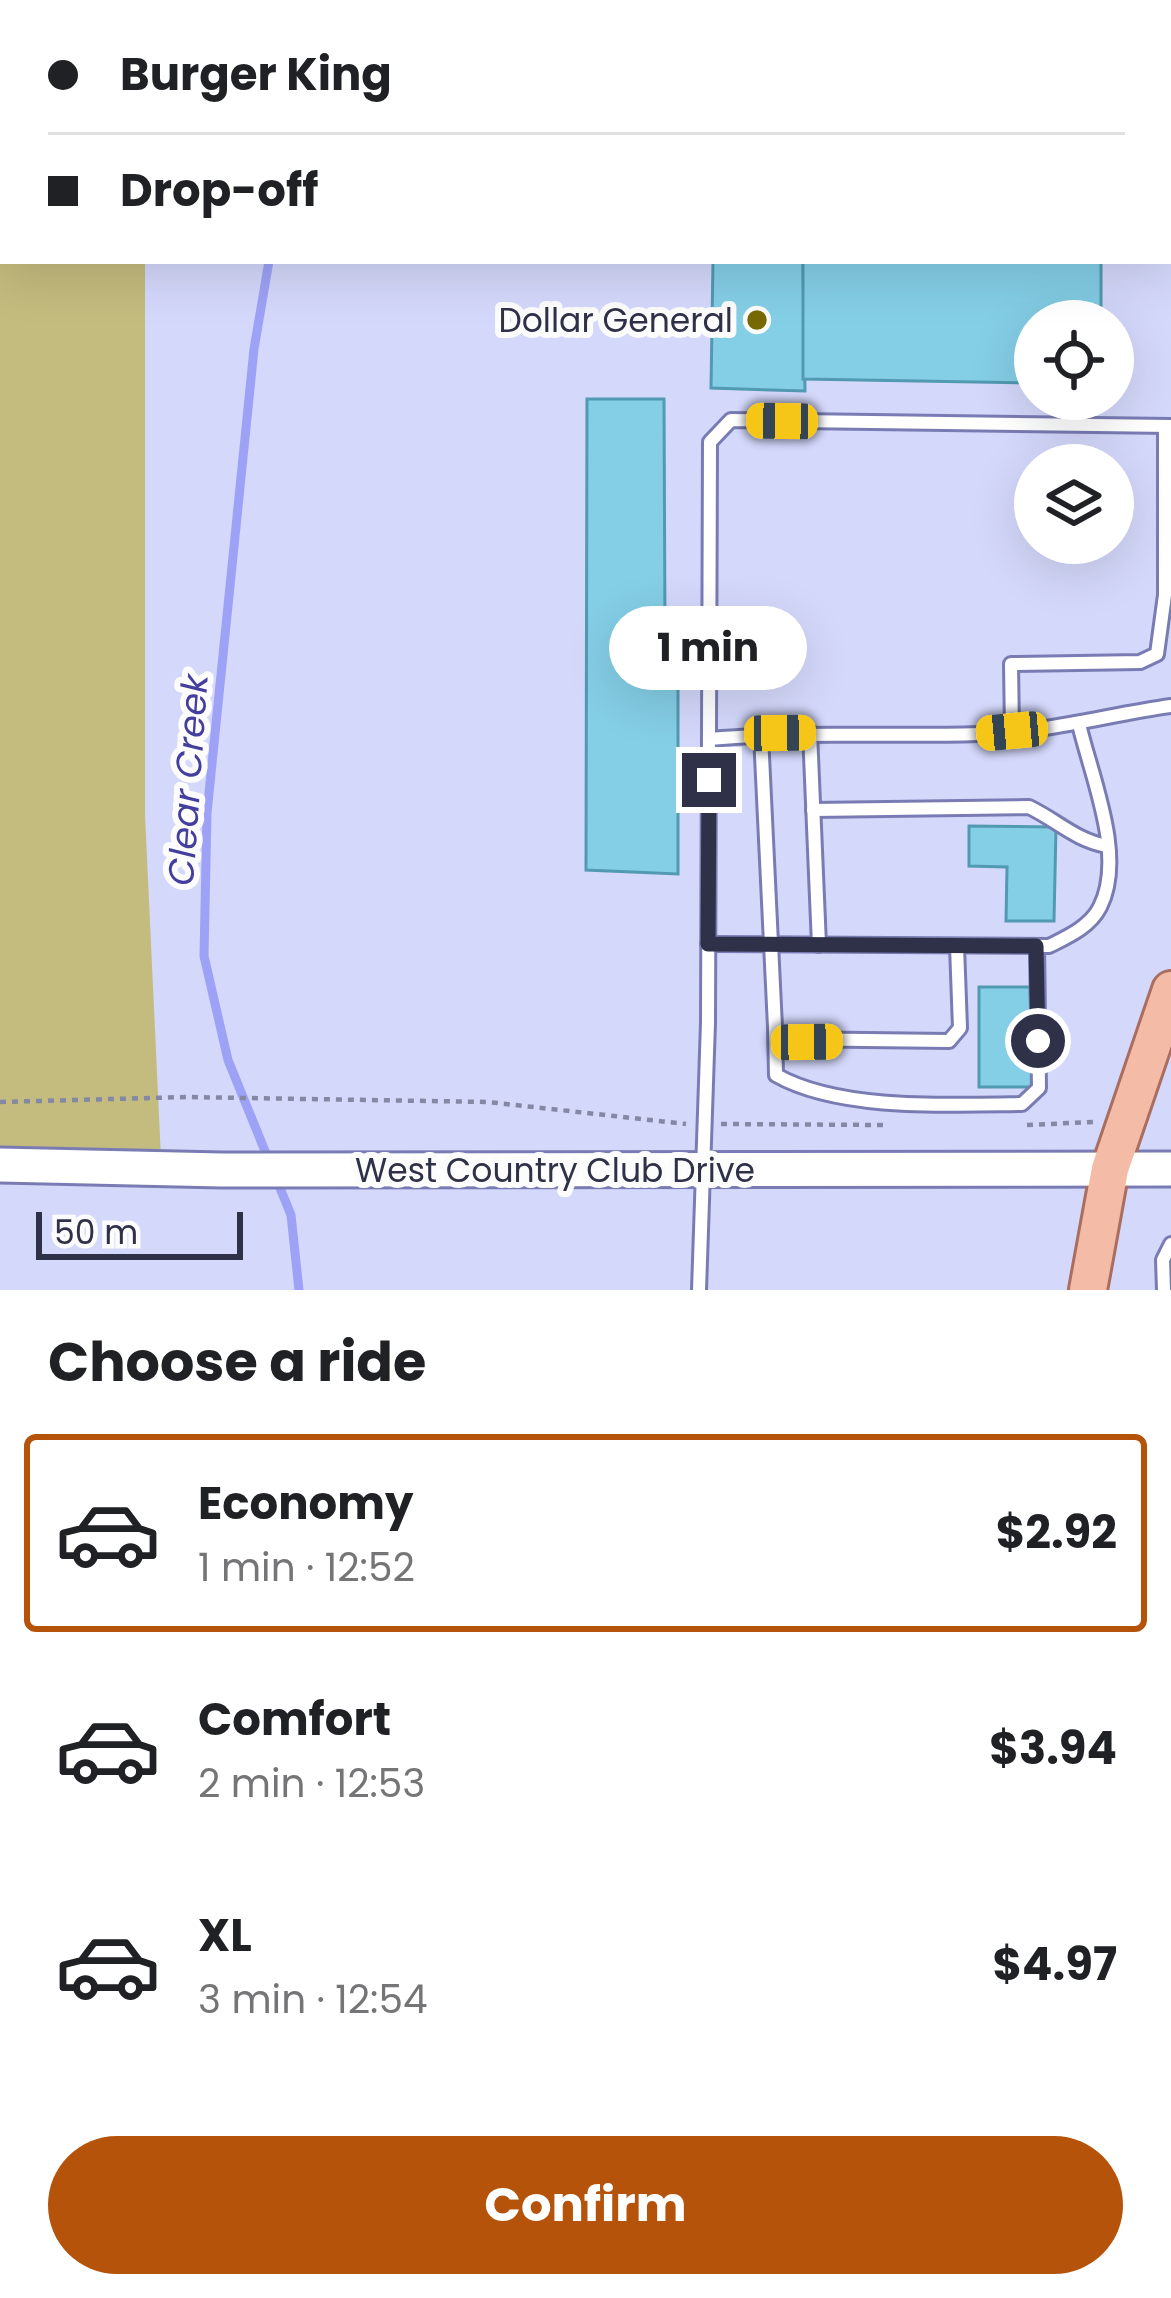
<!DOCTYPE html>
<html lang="en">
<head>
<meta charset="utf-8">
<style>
	body { margin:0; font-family:Poppins,sans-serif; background:#f2f2f2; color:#202124; height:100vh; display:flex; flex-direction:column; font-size:45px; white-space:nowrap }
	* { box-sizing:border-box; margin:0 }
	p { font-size:39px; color:#757577 }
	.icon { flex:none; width:66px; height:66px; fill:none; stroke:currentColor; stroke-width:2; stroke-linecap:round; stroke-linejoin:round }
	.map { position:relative; height:1290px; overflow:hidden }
	.side { display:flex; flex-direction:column; background:#fff; flex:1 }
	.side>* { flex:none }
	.guide { position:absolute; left:0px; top:0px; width:1173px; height:264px; box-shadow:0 12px 48px #0002; display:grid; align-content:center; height:264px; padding:0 48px; background:#fff }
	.controls { position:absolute; left:1014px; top:300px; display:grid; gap:24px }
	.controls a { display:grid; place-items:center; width:120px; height:120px; border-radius:50%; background:#fff; box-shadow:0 12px 48px #0002; font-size:60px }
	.scale { position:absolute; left:36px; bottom:30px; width:207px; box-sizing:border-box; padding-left:12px; border:6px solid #2f3148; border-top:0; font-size:33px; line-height:42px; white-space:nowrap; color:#2f3148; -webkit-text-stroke:9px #fcfcfc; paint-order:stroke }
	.end { position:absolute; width:54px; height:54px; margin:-27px; border:15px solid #2f3148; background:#fff; box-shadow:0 0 0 6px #fff }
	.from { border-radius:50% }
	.bubble { position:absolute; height:84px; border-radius:42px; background:#fff; box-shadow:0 12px 48px #0002; font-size:39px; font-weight:700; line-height:84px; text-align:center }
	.car { position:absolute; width:36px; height:72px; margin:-36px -18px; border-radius:15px; box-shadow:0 0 9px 3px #0007; background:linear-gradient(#f5c518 24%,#345 0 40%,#f5c518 0 76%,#345 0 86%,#f5c518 0) }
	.guide b { display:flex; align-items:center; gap:42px; height:114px; font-size:45px }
	.guide b+b { border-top:3px solid #e0e0e0 }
	.guide i { width:30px; height:30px; background:#202124 }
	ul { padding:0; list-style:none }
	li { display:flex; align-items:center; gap:36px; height:198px; margin:0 24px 18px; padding:0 24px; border:6px solid transparent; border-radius:12px }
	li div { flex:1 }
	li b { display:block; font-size:45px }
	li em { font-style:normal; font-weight:700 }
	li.active { border-color:#b45309 }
	li>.icon { width:108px; height:108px; stroke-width:1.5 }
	h2 { padding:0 48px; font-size:54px; line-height:144px }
	.primary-button { display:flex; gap:24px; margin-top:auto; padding:24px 48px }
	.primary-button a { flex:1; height:138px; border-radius:72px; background:#b45309; color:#fff; font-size:48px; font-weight:700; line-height:138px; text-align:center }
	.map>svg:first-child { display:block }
	.green { fill:#c4bb7e }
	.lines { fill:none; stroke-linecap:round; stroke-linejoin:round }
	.stream { stroke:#9ea2f6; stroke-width:9 }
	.building { fill:#84cee6; stroke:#519ab1; stroke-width:3 }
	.service-casing { stroke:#797cb2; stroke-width:18 }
	.secondary-casing { stroke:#797cb2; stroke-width:39 }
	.primary-casing { stroke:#aa6d5f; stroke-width:42 }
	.path { stroke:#8588a5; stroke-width:4.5; stroke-dasharray:6 6; stroke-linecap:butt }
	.service { stroke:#fff; stroke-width:12 }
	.secondary { stroke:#fff; stroke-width:33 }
	.primary { stroke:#f4bba6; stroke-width:36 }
	.route { stroke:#2f3148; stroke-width:15 }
	.poi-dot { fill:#786a03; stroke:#fcfcfc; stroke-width:4.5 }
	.labels { text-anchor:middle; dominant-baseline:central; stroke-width:12; stroke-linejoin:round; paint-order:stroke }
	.poi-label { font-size:33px; fill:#2f3148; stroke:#fcfcfc; text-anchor:end }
	.street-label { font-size:33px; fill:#2f3148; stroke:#fcfcfc }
	.water-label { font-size:36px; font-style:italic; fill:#443e9e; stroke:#fcfcfc }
</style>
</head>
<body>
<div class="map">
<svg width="1171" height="1290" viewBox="0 0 1171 1290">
	<rect width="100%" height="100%" fill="#d4d8fb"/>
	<path class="green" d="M0 0H145L3 3V261H145V815L161 1159 0 1162Z"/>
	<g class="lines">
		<g class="stream">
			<path d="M246 0 247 3"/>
			<path d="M269 261 254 349 207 813 204 956 228 1060 291 1215 299 1290"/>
		</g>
	</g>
	<g class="building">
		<path d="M713 261H803L805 391 711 388Z"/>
		<path d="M803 261H1101V321H1035V383L803 379Z"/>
		<path d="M587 399H664L665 631H678V874L586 870Z"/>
		<path d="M969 826 1056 827 1054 921H1006L1007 867 969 866Z"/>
		<path d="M979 987H1030L1033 1087H979Z"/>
	</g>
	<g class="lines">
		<g class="service-casing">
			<g id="service">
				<path d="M1112 0 1114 3"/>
				<path d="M846 3V0"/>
				<path d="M909 3V0"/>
				<path d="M1085 3V0"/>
				<path d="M1170 10H1171"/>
				<path d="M1170 57H1171"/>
				<path d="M1012 731 1011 664 1140 662 1157 654 1165 595V426"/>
				<path d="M810 732 819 945"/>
				<path d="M761 735 775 1027 782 1039 949 1041 960 1028 957 946"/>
				<path d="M709 739C799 731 888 737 978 734 1044 733 1107 715 1171 706"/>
				<path d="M813 810 1029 807C1058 821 1075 840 1107 846"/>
				<path d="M708 944 1049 946C1067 937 1090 927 1100 907 1126 856 1091 776 1079 724"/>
				<path d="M775 1028 776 1075C839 1111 950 1105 1022 1104L1039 1088 1037 946"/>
				<path d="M699 1290 708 1023 710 442 731 420 1171 426"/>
				<path d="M1164 1290 1163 1260 1171 1244"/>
			</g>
		</g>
		<g class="secondary-casing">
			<path id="secondary" d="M0 1165 222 1170 1171 1169"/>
		</g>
		<g class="primary-casing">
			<path id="primary" d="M1088 1290 1110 1169 1171 990"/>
		</g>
		<g class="path">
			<path d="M0 1102 187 1097 488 1102 686 1124"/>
			<path d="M721 1124 884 1125"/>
			<path d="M1027 1125 1093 1122"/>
		</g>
		<use href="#service" class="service"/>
		<use href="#secondary" class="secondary"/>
		<use href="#primary" class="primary"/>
	</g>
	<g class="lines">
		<path class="route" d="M709 780 708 944 1036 946 1038 1041"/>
	</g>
	<circle class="poi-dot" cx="757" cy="320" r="12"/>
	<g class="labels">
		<g class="poi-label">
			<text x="733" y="320">Dollar General</text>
		</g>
		<g class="street-label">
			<text x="555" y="1170">West Country Club Drive</text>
		</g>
		<g class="water-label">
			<text transform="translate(188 780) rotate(-86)">Clear Creek</text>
		</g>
	</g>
</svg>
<div class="controls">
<a><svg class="icon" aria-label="locate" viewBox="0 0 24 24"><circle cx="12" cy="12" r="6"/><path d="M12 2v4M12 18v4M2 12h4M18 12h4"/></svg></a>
<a><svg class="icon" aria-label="layers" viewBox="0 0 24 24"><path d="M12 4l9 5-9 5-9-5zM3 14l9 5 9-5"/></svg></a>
</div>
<div class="scale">50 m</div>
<i class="end from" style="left:1038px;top:1041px"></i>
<i class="end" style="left:709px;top:780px"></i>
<div class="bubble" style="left:609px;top:606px;width:198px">1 min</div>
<i class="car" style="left:782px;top:421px;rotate:271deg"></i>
<i class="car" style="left:1012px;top:731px;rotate:265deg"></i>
<i class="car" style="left:780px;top:733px;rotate:89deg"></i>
<i class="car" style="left:807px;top:1042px;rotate:89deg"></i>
<div class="guide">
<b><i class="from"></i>Burger King</b>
<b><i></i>Drop-off</b>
</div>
</div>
<section class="side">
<h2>Choose a ride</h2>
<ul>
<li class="active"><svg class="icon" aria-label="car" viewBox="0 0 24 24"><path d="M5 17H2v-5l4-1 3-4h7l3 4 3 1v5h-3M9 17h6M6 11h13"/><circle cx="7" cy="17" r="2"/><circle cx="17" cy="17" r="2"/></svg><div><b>Economy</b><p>1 min · 12:52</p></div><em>$2.92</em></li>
<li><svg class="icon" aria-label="car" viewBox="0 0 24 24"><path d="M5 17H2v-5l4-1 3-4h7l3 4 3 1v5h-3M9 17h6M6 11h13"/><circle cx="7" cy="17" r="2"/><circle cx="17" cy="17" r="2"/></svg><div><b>Comfort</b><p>2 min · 12:53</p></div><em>$3.94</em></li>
<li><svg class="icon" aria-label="car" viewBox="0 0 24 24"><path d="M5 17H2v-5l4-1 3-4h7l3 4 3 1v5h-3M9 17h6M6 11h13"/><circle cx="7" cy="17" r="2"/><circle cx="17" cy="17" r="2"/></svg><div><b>XL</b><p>3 min · 12:54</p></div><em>$4.97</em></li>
</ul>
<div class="primary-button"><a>Confirm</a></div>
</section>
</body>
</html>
